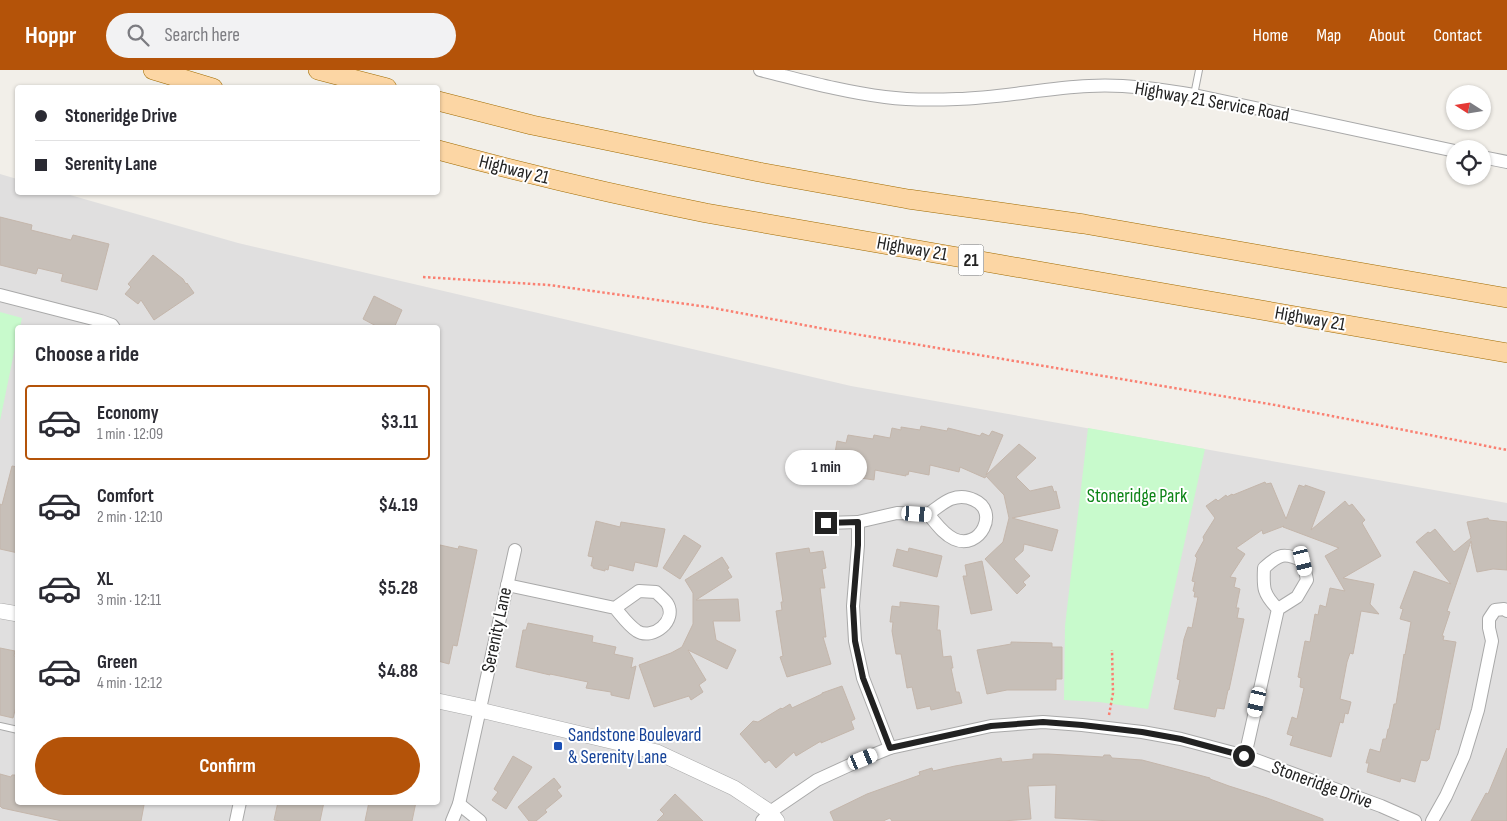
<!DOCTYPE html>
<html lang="en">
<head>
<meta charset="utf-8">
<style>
	body { margin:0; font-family:"Sofia Sans Condensed",sans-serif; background:#f2f2f3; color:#2b2b33; height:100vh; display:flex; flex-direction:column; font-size:19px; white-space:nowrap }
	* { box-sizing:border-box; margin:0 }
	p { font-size:16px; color:#7c7c81 }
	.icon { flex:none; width:28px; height:28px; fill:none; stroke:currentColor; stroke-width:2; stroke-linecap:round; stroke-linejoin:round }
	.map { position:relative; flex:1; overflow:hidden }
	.panel { position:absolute; left:15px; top:255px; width:425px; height:480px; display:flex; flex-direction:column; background:#fff; border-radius:5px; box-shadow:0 1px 4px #0004 }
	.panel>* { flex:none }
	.banner { position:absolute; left:15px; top:15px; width:425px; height:110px; border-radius:5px; box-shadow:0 1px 4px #0004; display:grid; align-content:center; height:110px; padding:0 20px; background:#fff }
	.needle { width:32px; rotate:282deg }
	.controls { position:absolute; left:1446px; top:15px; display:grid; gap:10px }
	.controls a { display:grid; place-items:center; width:45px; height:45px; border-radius:50%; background:#fff; box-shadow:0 1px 4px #0004; font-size:25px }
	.end { position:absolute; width:22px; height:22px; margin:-11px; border:6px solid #222; background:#fff; box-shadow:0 0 0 2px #fff }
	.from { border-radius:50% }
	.bubble { position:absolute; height:35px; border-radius:18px; background:#fff; box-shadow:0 1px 4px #0004; font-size:16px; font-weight:700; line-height:35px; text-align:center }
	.car { position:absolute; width:15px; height:30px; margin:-15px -8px; border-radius:6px; box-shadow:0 0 4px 1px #0007; background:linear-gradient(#fff 24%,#345 0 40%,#fff 0 76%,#345 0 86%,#fff 0) }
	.banner b { display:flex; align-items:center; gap:18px; height:48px; font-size:19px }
	.banner b+b { border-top:1px solid #e1e1e2 }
	.banner i { width:12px; height:12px; background:#2b2b33 }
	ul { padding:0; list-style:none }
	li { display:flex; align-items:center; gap:15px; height:75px; margin:0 10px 8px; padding:0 10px; border:2px solid transparent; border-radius:5px }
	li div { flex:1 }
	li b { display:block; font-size:19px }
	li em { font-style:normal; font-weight:700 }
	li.current { border-color:#b45309 }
	li>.icon { width:45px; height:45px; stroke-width:1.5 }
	h2 { padding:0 20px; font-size:22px; line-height:60px }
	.cta { display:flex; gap:10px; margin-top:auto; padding:10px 20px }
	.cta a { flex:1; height:58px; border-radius:30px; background:#b45309; color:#fff; font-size:20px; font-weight:700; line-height:58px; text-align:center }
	header { display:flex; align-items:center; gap:30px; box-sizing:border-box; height:70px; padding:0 25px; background:#b45309; color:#fff }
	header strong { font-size:24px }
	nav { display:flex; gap:28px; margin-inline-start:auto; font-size:18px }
	.search { width:350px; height:45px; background:#f2f2f3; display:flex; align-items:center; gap:12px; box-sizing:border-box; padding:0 18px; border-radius:28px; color:#7c7c81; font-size:19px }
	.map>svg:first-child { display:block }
	.residential { fill:#e0dfdf; fill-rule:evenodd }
	.park { fill:#c8facc }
	.building { fill:#c7bfb8; stroke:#c4b6ab }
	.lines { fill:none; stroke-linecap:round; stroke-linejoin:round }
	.service-casing { stroke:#a9a9a9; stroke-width:8 }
	.minor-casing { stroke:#a9a9a9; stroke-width:14 }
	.tertiary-casing { stroke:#a9a9a9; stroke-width:16 }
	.primary-casing { stroke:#a06b00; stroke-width:20 }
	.path { stroke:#fa8072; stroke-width:2.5; stroke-dasharray:2.5 2.5; stroke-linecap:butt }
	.service { stroke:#fff; stroke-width:6 }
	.minor { stroke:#fff; stroke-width:12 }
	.tertiary { stroke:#fff; stroke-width:15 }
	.primary { stroke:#fcd6a4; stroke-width:19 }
	.route { stroke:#222; stroke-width:6 }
	.transit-dot { fill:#1a4fb4; stroke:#fff; stroke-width:2 }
	.labels { text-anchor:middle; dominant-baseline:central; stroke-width:4; stroke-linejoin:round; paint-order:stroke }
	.shield { fill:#fff; stroke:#646464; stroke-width:1 }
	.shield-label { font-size:18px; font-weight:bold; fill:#222 }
	.street-label { font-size:19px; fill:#222; stroke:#fff }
	.park-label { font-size:19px; fill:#0c8416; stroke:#fff }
	.transit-label { font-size:19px; fill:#164399; stroke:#fff; text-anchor:start }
</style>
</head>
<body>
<header>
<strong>Hoppr</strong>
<div class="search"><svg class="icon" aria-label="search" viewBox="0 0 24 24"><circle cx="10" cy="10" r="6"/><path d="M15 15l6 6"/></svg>Search here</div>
<nav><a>Home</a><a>Map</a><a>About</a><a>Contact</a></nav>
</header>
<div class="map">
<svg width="1507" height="751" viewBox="0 0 1507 751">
	<rect width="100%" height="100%" fill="#f2efe9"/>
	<path class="residential" d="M0 104 17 109 18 122 63 123 238 173 851 316 1507 433V751H0ZM18 258H438V732H18Z"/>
	<g class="park">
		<path d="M0 242 22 248 20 257 18 258 17 268 0 351Z"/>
		<path d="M1088 358 1205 379 1148 639 1099 632 1064 630 1065 556Z"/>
	</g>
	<g class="building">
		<path d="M0 147 32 155 31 160 71 170 73 165 109 174 97 220 61 211 63 204 38 198 36 204 0 195Z"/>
		<path d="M153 185 183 209 186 214 187 213 194 223 154 250 141 230 138 234 125 224 131 217 128 214Z"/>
		<path d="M374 226 402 240 394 258H380L363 249Z"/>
		<path d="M921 356 947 361 948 358 980 366 982 363 989 366 992 361 1003 365 986 405 1019 374 1036 388 1016 407 1030 421 1052 416 1054 422 1056 421 1060 438 1012 448 1058 460 1052 481 1024 474 1023 481 1014 489 1030 506 1023 512 1026 515 1017 524 985 489 1003 472 1009 448 1004 425 986 406 985 408 960 397 959 402 930 395 929 405 909 401 908 405 906 404V406L875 400 874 410 854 407 853 414 835 411 837 397 833 396 837 371 846 373 848 365 873 369 874 365 890 368 892 358 901 360V357L920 360Z"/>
		<path d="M12 396 18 397V483L0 479V434L2 435Z"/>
		<path d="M1265 412 1266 414 1271 413 1286 449 1299 415 1305 417V415L1325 422 1311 460 1345 431 1349 436 1352 434 1365 450 1362 453 1381 486 1343 508 1374 514 1370 534 1379 544 1361 541 1353 584 1350 583 1347 592 1340 629 1351 632 1348 644 1345 643 1343 653 1340 652 1331 687 1290 675 1293 666 1287 664 1292 647 1297 649 1304 618 1300 617 1301 608 1298 607 1305 571 1310 572 1315 544 1318 545 1320 535 1326 537 1330 518 1345 521 1325 486 1339 478 1283 457 1284 456 1263 464 1262 460 1236 478 1245 484 1230 507 1236 508 1234 517 1240 519 1236 538H1239L1237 548 1244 549 1229 620H1228L1224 639 1217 638 1215 647 1174 639 1180 610 1177 609 1184 569 1188 557 1192 558 1198 527H1194L1195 522 1193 521 1195 512 1192 511 1197 488 1195 486 1204 470 1203 467 1215 448 1206 436 1216 429 1218 431 1226 425 1227 427 1232 424 1233 425Z"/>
		<path d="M1488 448 1489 450 1507 452V500L1493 499 1477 502 1471 475H1472L1471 471 1447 541 1450 542 1442 566H1444L1443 570 1456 572 1439 660 1436 659 1429 689 1427 691 1421 690 1415 712 1401 708 1400 712 1367 702 1369 693H1366L1370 679 1380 682 1383 669H1386L1388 659H1389L1394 634H1396L1404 584 1405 585 1411 552 1400 549 1403 539 1400 538 1414 501 1451 514 1416 472 1428 462 1430 463 1435 459 1454 482 1471 468 1467 452Z"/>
		<path d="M596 451 620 457 621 452 665 459 657 497 635 492 633 501 609 495 608 500 605 499V501L593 498V496H591L593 487 588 486Z"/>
		<path d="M684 465 701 476 680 509 663 498Z"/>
		<path d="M440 475 458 479 459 476 477 480 457 576 453 575 449 594 438 591V488Z"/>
		<path d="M809 478 810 483 823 481 826 498 822 499 825 518H820L826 567H823L831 594 787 607 780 587 783 586 776 541 782 540 781 532H783L776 483Z"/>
		<path d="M909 478 942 486 937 507 893 496 897 479 908 482Z"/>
		<path d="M722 487 729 498 727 499 732 507 696 530 738 529 740 551H713L716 570 736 580 727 599 688 580 706 610 699 615 703 622 691 630 689 626 654 637 639 595 671 583 682 577 693 554V523L685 510Z"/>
		<path d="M982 491 992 540 971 544 963 506H967L965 495Z"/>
		<path d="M900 532 939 536 937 560H940L943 587 951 586 953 598H951L956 622H959L962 633 931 640 930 636 917 639 912 617 907 618 901 584H896L892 561 893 552H890L892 536 900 537Z"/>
		<path d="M528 553 593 566 592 572 616 577 614 584 633 588 631 598 636 596 629 629 611 625V622L586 618 588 612 550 604V605L516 597 523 560H526Z"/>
		<path d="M1011 572 1052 573V577H1062V609H1056V620H1007L987 624 977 580 1011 574Z"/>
		<path d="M0 578 15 581 14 586 18 587V629L13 648 0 645Z"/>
		<path d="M842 616 855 649 851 651 854 659 821 673V671L796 686 794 682 776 698 769 690 765 693 740 664 753 651 758 652 781 638 782 639 790 634 792 638 822 624V623Z"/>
		<path d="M1507 678V751H1471L1486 723 1488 724Z"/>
		<path d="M1033 684H1048L1103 687 1104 685H1110L1112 688 1142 690 1165 696 1210 708V709L1229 716 1267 728 1323 749V751H1112L1055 748 1056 715 1028 716 1031 749 1002 751H892L890 748 883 751H834L830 742 867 724 920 705 919 702 932 698 933 701 955 696 1001 688 1002 692 1033 689Z"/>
		<path d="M513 686 532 697 506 739 492 730 498 722 494 719Z"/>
		<path d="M0 704 11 707 12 705H18V732H132L144 735 141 751H62L2 738 0 736Z"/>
		<path d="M554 708 561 717 557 720 562 726 545 740 547 742 536 751H529L518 737Z"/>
		<path d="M675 724 703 751H657L664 744 660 740Z"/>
		<path d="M278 732H324L320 751H281L274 750Z"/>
		<path d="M369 732H416L412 751H365Z"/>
	</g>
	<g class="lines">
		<g class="service-casing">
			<g id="service">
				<path d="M1194 25 1199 0"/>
				<path d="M0 656 18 660"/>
			</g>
		</g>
		<g class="minor-casing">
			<g id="minor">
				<path d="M760 0C801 10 843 22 885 27 908 30 934 30 957 29 1001 28 1044 18 1089 16 1124 14 1159 19 1194 25L1455 81"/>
				<path d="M1482 87 1507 92"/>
				<path d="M0 225 101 251 112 255 114 258"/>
				<path d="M826 453 858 452"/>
				<path d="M507 515 615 538C622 546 628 555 637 561 653 571 678 550 667 533 664 529 659 525 656 522L639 521 615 538"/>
				<path d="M890 678 863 608 855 571 853 536 858 475V452L897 443 928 444C936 453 943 464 954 469 980 481 1000 441 974 430 966 426 959 426 951 429 943 432 936 439 928 444"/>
				<path d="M1245 686 1278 539 1297 527 1307 510 1303 491C1284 482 1279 484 1264 498 1263 518 1263 524 1278 539"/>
				<path d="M459 734 480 751"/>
				<path d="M236 751 240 732"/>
				<path d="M452 751 459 734 515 480"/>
				<path d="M762 751 770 742 817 710 863 689 890 678 991 656 1043 652 1082 655 1142 662 1181 669 1245 686 1381 736 1415 751"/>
				<path d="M1432 751 1446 726 1464 686 1478 640 1492 571 1489 558V549L1495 540 1504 539 1507 541"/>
			</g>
		</g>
		<g class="tertiary-casing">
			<g id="tertiary">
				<path d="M0 541 18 544"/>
				<path d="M438 631 480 640 657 682 734 718 770 742 777 751"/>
			</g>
		</g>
		<g class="primary-casing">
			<g id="primary">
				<path d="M153 0 213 18"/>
				<path d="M318 0 387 18"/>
				<path d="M438 31 532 55 759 102 908 129 1084 154 1507 228"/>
				<path d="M438 80C527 104 616 125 706 143L1507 283"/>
			</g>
		</g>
		<g class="path">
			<path d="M423 207 549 215 708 237 825 259 1275 335 1507 380"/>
			<path d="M1109 645 1113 623 1112 580"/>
		</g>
		<use href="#service" class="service"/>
		<use href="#minor" class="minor"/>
		<use href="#tertiary" class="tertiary"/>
		<use href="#primary" class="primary"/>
	</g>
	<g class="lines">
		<path class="route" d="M826 453 858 452V475L853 536 855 571 863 608 890 678 991 656 1043 652 1082 655 1142 662 1181 669 1244 686"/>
	</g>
	<rect class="transit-dot" x="553" y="671" width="10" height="10" rx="2.5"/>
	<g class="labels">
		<rect class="shield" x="958.5" y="174.5" width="25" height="31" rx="4"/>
		<g class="shield-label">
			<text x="971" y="190">21</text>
		</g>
		<g class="street-label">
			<text transform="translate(1212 32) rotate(10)">Highway 21 Service Road</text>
			<text transform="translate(514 100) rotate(14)">Highway 21</text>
			<text transform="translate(912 179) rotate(10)">Highway 21</text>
			<text transform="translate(1310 249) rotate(10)">Highway 21</text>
			<text transform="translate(497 560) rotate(-78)">Serenity Lane</text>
			<text transform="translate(1322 715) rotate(20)">Stoneridge Drive</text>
		</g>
		<g class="park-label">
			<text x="1137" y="426">Stoneridge Park</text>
		</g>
		<g class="transit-label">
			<text x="568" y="665">Sandstone Boulevard<tspan x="568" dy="22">&amp; Serenity Lane</tspan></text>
		</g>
	</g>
</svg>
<div class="controls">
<a><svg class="needle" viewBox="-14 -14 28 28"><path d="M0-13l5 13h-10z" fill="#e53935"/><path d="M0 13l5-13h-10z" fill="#7c7c81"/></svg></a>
<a><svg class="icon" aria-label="locate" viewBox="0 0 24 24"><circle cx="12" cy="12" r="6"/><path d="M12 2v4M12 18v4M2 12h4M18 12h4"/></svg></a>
</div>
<i class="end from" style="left:1244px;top:686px"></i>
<i class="end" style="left:826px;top:453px"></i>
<div class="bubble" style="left:785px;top:380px;width:82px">1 min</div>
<i class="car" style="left:917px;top:444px;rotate:94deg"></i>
<i class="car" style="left:1303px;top:491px;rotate:166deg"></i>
<i class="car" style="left:1257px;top:632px;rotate:193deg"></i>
<i class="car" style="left:863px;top:689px;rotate:68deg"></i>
<div class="banner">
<b><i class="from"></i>Stoneridge Drive</b>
<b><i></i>Serenity Lane</b>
</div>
<section class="panel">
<h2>Choose a ride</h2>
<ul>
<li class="current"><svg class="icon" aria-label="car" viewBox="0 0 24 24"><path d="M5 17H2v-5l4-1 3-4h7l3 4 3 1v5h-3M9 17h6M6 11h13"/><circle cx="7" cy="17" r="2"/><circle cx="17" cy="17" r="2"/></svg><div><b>Economy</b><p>1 min · 12:09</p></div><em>$3.11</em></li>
<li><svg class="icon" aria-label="car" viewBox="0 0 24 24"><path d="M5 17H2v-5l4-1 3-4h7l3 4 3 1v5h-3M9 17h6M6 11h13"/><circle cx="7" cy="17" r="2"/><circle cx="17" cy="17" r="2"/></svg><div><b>Comfort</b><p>2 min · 12:10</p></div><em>$4.19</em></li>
<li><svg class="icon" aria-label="car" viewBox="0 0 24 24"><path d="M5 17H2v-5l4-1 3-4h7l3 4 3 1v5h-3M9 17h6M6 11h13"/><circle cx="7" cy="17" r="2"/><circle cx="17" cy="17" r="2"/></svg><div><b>XL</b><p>3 min · 12:11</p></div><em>$5.28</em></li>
<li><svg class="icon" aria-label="car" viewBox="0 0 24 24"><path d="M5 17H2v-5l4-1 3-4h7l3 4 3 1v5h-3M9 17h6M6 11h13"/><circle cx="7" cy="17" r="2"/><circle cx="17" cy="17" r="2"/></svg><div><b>Green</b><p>4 min · 12:12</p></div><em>$4.88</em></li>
</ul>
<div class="cta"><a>Confirm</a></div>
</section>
</div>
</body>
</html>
